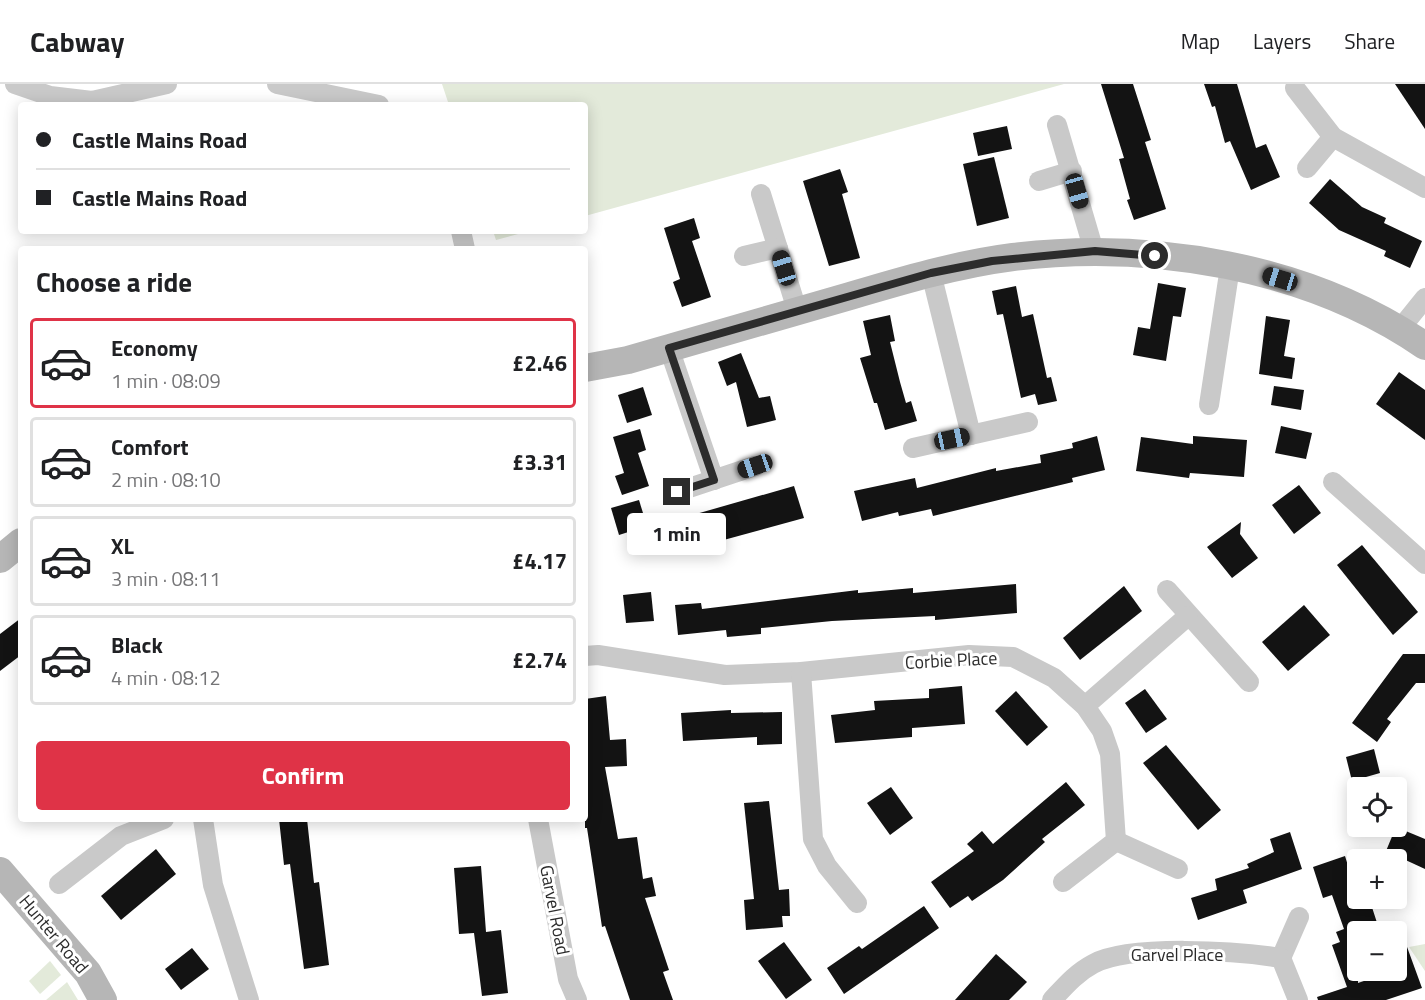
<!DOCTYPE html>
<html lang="en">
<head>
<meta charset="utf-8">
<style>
	body { margin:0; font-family:"Titillium Web",sans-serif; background:#f2f2f2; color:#202124; height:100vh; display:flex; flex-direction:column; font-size:22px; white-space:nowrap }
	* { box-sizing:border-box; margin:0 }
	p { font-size:20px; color:#757577 }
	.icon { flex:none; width:33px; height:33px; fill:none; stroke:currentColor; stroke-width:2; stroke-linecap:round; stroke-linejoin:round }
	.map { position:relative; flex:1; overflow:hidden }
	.sheet { position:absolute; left:18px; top:162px; width:570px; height:576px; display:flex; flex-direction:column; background:#fff; border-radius:6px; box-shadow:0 3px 15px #0003 }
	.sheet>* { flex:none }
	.guide { position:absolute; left:18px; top:18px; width:570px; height:132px; border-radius:6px; box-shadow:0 3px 15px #0003; display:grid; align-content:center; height:132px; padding:0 18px; background:#fff }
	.controls { position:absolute; left:1347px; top:693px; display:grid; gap:12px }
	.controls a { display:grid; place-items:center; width:60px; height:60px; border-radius:6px; background:#fff; box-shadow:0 3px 15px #0003; font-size:30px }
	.end { position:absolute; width:27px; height:27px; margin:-14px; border:8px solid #2c2c2c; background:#fff; box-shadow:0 0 0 3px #fff }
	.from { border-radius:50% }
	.bubble { position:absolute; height:42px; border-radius:6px; background:#fff; box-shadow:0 3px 15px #0003; font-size:20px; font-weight:700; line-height:42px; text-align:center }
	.car { position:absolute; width:18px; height:36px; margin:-18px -9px; border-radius:8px; box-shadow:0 0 4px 2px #0007; background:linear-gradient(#222 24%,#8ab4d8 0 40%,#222 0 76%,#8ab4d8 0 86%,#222 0) }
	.guide b { display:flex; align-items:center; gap:21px; height:57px; font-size:22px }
	.guide b+b { border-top:2px solid #e0e0e0 }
	.guide i { width:15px; height:15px; background:#202124 }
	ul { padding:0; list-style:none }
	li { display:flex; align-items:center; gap:18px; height:90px; margin:0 12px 9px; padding:0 6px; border:3px solid #e0e0e0; border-radius:6px }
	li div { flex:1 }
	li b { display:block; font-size:22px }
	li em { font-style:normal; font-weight:700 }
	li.active { border-color:#df3347 }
	li>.icon { width:54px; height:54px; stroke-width:1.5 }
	h2 { padding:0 18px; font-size:27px; line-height:72px }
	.button { display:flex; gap:12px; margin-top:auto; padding:12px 18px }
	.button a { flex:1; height:69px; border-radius:6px; background:#df3347; color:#fff; font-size:24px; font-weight:700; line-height:69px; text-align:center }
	header { display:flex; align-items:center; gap:36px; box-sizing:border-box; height:84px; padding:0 30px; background:#fff; border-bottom:2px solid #e0e0e0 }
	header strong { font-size:28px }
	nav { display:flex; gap:33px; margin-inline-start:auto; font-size:21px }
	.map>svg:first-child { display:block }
	.green { fill:#e3eada }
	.building { fill:#131313 }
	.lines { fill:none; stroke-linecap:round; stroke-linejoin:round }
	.street { stroke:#c9c9c9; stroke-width:20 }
	.secondary { stroke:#b6b6b6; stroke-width:28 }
	.route { stroke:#2c2c2c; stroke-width:8 }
	.labels { text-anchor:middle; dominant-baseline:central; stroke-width:6; stroke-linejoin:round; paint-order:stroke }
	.street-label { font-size:18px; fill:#2c2c2c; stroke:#fff }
</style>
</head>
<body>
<header>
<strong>Cabway</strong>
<nav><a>Map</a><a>Layers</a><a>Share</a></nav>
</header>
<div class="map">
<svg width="1425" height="916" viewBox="0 0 1425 916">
	<rect width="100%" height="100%" fill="#fff"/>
	<g class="green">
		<path d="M442 0H1064L585 132V21H449Z"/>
		<path d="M493 147H529L496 156Z"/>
		<path d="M1425 860V887L1409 863Z"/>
		<path d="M50 877 61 891 40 910 29 897Z"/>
		<path d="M67 898 78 916H46L66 899Z"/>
	</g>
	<g class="building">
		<path d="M1101 0H1133L1151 56 1145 58 1166 125 1134 136 1127 116 1130 115 1119 75 1124 74Z"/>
		<path d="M1204 0H1237L1256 64 1266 60 1280 93 1251 106 1230 57 1225 59 1215 22 1212 23Z"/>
		<path d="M1395 0H1425V45Z"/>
		<path d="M1007 42 1012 65 978 72 973 49Z"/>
		<path d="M994 73 1009 134 977 142 963 80Z"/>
		<path d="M840 85 848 108 842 110 860 174 829 182 803 97Z"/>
		<path d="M1330 95 1362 123 1386 134 1384 139 1422 157 1410 184 1384 172 1386 167 1339 146 1309 119Z"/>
		<path d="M694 134 700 154 692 157 711 213 682 223 673 198 680 195 664 144Z"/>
		<path d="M1158 199 1186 204 1181 233 1173 232 1166 277 1133 271 1138 243 1150 245Z"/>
		<path d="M1016 202 1022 233 1033 230 1047 294 1051 293 1057 317 1038 321 1035 310 1021 314 1003 230 997 231 992 207Z"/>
		<path d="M890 231 895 257 890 258 900 298 906 319 911 317 917 337 885 346 877 319H874L860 274 871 271 863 237Z"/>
		<path d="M1266 232 1290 236 1284 272 1295 274 1292 295 1259 290Z"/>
		<path d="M741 269 759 314 770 312 776 336 747 343 736 298 727 302 718 278Z"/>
		<path d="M1399 288 1425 306V356L1376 320Z"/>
		<path d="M1274 302 1304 306 1301 326 1271 321Z"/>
		<path d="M643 303 652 331 627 339 618 311Z"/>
		<path d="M1281 342 1312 349 1306 375 1275 369Z"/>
		<path d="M640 345 646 366 638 369 649 402 622 411 615 392 624 389 613 353Z"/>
		<path d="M1097 352 1105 386 1072 394 1073 398 933 432 931 425 899 432 898 428 862 437 854 407 915 394 917 404 996 384V387L1041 379 1040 371 1073 364 1072 359Z"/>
		<path d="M1193 352 1247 356 1244 393 1190 389 1189 394 1136 387 1141 353 1193 360Z"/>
		<path d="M1299 401 1321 429 1294 450 1272 421Z"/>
		<path d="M794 402 804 434 698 463 689 432Z"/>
		<path d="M639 416 647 442 619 451 611 424Z"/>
		<path d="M1241 438 1240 450 1258 474 1232 494 1207 463Z"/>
		<path d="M1362 461 1418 528 1393 551 1337 481Z"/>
		<path d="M1016 500 1017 529 935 536V532L832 537 761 544V550L727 553 726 546 678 551 675 521 701 519 702 525 858 506V509L913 504V509Z"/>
		<path d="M1124 502 1142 527 1080 576 1063 554Z"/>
		<path d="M651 508 654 537 626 539 623 511Z"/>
		<path d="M1304 521 1330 551 1288 587 1262 558Z"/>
		<path d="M21 534V571L0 587V550Z"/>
		<path d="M1403 570H1425V599H1416L1387 635 1391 638 1377 658 1352 639Z"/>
		<path d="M962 602 965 640 912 644V653L835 659 831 631 875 626 874 617 929 614V605Z"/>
		<path d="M1145 605 1167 635 1146 649 1125 619Z"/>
		<path d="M1016 607 1048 643 1027 662 995 627Z"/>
		<path d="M606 612 610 656 626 655 627 682 605 683 618 755 637 753 643 795 652 793 656 812 645 814 669 886 663 888 673 916H630L605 842 602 843 587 744H585V615Z"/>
		<path d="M731 626V629L782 628V660L757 661V653L683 657 681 629Z"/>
		<path d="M1166 661 1221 726 1198 746 1143 679Z"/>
		<path d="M1374 665 1380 689 1352 697 1346 673Z"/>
		<path d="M1066 698 1085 721 1042 755 1045 758 1003 796 972 817 968 812 950 824 931 798 974 767 967 760 982 747 993 760Z"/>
		<path d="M891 703 913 734 890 751 867 719Z"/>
		<path d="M769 717 779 806 789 805 790 832H782L783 843 746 846 744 816 754 815 744 719Z"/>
		<path d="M279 735H307L314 799 319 798 329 881 304 885 290 780 284 781Z"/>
		<path d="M1396 743 1425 755V785L1386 767Z"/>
		<path d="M1290 748 1302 785 1243 806 1247 819 1198 836 1191 814 1217 806 1215 795 1249 784 1247 780 1274 768 1270 755Z"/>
		<path d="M156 765 176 790 121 836 101 812Z"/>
		<path d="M1345 772 1358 814H1369L1380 848H1358V899L1396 886V841H1399L1422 904 1386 916H1318L1317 913 1347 903 1332 861 1340 858 1336 848 1344 845 1332 811 1323 814 1313 783Z"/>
		<path d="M481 782 486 848 501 846 508 909 482 912 474 849 459 850 454 784Z"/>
		<path d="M924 822 939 844 844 910 827 884 859 862 862 865Z"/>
		<path d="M784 858 812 896 786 915 758 877Z"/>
		<path d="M192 864 209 885 181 906 165 885Z"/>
		<path d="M996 870 1027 898 1009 916H955Z"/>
	</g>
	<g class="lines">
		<g class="street">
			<path d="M15 0 50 12 92 17 167 0"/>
			<path d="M277 0 379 21"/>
			<path d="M1295 4 1333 53 1425 104"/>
			<path d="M1057 41 1094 167"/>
			<path d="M1307 84 1333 53"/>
			<path d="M1039 97 1072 87"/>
			<path d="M761 110 797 226"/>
			<path d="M461 147 465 165"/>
			<path d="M744 172 778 164"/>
			<path d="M931 189 971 351"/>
			<path d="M1400 245 1425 214"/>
			<path d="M669 264 714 396"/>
			<path d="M1209 321 1230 183"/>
			<path d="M913 364 1028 338"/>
			<path d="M1333 398 1425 480"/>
			<path d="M677 408 755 382"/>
			<path d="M1167 506 1249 598"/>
			<path d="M585 572 598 571 725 591 801 588 969 571 1013 573 1054 594 1085 622 1102 647 1110 670 1116 757 1063 798"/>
			<path d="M801 588 813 755 827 782 857 819"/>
			<path d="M1085 622 1188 532"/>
			<path d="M203 735 213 801 249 916"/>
			<path d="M538 735 568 895 577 916"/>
			<path d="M1116 757 1178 785"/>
			<path d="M59 800 121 752 164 735"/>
			<path d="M1281 874 1299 833"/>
			<path d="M1052 916C1065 902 1076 889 1093 880 1130 860 1238 867 1281 874L1298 916"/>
		</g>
		<g class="secondary">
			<path d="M585 284 628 276C702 254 776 233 850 212 904 196 958 180 1013 173 1151 156 1309 182 1425 262"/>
			<path d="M0 475 21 458"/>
			<path d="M0 787 88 889 103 916"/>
		</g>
	</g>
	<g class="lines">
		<path class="route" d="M677 408 714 396 669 264 931 189 992 177 1095 167 1155 172"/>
	</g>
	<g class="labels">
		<g class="street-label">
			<text transform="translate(951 576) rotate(-3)">Corbie Place</text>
			<text transform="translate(555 826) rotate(79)">Garvel Road</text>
			<text transform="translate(54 850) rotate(50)">Hunter Road</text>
			<text x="1177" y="870">Garvel Place</text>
		</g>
	</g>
</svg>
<div class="controls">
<a><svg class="icon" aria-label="locate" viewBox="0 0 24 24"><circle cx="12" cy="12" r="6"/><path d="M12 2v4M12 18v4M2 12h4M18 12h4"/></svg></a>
<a>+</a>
<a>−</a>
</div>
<i class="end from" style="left:1155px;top:172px"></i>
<i class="end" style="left:677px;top:408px"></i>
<div class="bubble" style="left:627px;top:429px;width:99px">1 min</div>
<i class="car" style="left:1077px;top:107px;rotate:164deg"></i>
<i class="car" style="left:784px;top:184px;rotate:343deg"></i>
<i class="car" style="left:1280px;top:195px;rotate:287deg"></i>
<i class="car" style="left:952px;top:355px;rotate:78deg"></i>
<i class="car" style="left:755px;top:382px;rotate:251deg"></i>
<div class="guide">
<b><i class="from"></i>Castle Mains Road</b>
<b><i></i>Castle Mains Road</b>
</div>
<section class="sheet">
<h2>Choose a ride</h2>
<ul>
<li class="active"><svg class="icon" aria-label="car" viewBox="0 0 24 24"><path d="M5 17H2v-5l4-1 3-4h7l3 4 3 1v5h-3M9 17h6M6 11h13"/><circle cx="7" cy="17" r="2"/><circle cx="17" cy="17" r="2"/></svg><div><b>Economy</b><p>1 min · 08:09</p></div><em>£2.46</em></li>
<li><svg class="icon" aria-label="car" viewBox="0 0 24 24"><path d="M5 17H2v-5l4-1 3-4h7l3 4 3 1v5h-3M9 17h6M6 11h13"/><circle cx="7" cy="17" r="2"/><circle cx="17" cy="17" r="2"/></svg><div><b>Comfort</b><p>2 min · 08:10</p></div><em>£3.31</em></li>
<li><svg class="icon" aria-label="car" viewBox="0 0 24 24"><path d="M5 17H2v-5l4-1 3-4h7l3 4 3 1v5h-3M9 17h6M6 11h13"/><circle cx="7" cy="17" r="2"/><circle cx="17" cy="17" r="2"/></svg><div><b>XL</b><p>3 min · 08:11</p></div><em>£4.17</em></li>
<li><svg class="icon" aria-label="car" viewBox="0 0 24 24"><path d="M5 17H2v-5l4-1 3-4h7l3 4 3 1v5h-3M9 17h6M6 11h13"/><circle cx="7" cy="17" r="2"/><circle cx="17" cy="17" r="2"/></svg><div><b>Black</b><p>4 min · 08:12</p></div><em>£2.74</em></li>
</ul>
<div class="button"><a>Confirm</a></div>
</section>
</div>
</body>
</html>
